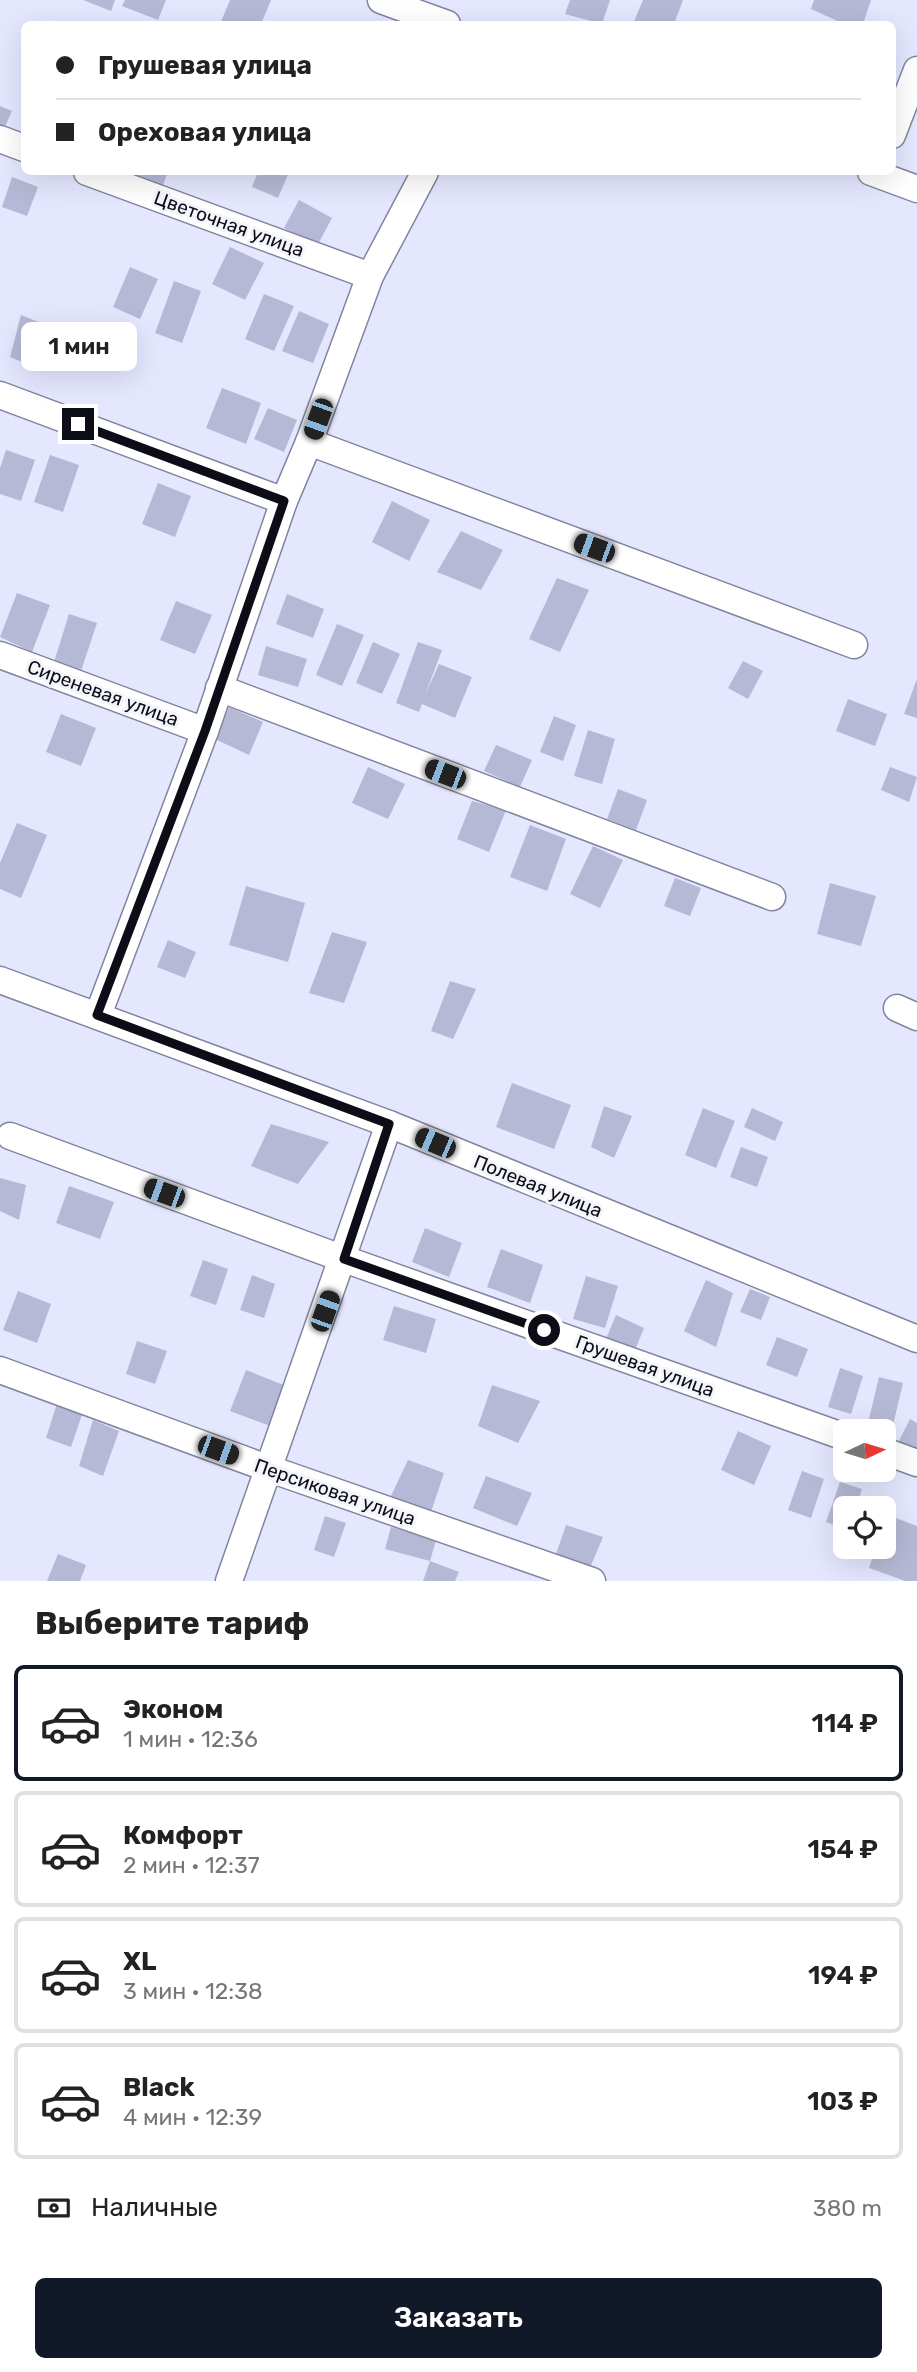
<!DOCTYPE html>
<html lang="ru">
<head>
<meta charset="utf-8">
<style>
	body { margin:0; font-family:Rubik,sans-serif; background:#f2f2f2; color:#222; height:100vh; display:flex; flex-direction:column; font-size:26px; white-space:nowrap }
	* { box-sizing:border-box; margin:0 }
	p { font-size:23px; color:#767676 }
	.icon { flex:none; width:38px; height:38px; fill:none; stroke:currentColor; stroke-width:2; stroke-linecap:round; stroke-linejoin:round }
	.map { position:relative; height:1581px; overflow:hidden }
	.drawer { display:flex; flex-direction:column; background:#fff; flex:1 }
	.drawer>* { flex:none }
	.banner { position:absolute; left:21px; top:21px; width:875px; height:154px; border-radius:10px; box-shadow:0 7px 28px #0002; display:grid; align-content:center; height:154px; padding:0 35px; background:#fff }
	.needle { width:46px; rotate:86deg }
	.buttons { position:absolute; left:833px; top:1419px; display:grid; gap:14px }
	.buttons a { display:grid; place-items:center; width:63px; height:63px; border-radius:10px; background:#fff; box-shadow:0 7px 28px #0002; font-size:35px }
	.end { position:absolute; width:32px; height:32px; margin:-16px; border:9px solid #0c0d16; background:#fff; box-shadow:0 0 0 4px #fff }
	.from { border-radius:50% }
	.bubble { position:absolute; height:49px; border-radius:10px; background:#fff; box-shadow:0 7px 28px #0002; font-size:23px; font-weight:600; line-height:49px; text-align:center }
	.car { position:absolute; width:21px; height:42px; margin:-21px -10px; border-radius:9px; box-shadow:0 0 5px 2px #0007; background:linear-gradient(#222 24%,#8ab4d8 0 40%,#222 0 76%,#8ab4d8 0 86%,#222 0) }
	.banner b { display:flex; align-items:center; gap:24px; height:66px; font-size:26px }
	.banner b+b { border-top:2px solid #e0e0e0 }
	.banner i { width:18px; height:18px; background:#222 }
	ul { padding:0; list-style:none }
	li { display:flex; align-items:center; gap:21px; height:116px; margin:0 14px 10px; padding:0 21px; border:4px solid #e0e0e0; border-radius:10px }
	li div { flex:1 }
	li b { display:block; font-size:26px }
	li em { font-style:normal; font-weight:600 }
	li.selected { border-color:#111827 }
	li>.icon { width:63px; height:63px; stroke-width:1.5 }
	h2 { padding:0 35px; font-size:32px; line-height:84px }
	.pay { display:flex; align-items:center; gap:18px; height:77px; padding:0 35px; font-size:26px }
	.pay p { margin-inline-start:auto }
	.button { display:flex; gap:14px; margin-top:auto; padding:14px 35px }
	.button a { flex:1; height:80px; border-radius:10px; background:#111827; color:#fff; font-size:28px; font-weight:600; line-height:80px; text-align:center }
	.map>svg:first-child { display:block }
	.building { fill:#b6b9d5 }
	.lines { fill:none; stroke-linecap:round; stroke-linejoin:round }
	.minor-casing { stroke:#82859f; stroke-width:29 }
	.minor { stroke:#fff; stroke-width:26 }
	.route { stroke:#0c0d16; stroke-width:9 }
	.labels { text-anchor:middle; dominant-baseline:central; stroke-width:6; stroke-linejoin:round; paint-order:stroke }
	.street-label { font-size:19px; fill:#0c0d16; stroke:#f4f5fb }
</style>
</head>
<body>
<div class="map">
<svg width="917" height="1581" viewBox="0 0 917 1581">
	<rect width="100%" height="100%" fill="#e4e7fe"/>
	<g class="building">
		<path d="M83 0H115L111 11Z"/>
		<path d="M125 0H166L158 20 122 6Z"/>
		<path d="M230 0H271L261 24H220Z"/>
		<path d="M570 0H610L602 24 565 14Z"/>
		<path d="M643 0H683L674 24H633Z"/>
		<path d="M814 0H871L863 24H844L811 9Z"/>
		<path d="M0 106 12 111 0 138Z"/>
		<path d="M130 172H168L161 190 128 178Z"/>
		<path d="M258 172H289L278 198 252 187Z"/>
		<path d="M12 177 38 187 27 216 2 207Z"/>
		<path d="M299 200 332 218 317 246 284 228Z"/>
		<path d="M230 247 264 263 245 300 212 284Z"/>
		<path d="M130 267 158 279 140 319 113 307Z"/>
		<path d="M174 281 201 291 182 343 155 333Z"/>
		<path d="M264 294 294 306 274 351 245 339Z"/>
		<path d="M299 311 329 324 313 363 282 351Z"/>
		<path d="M21 315 58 330 41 370 10 357Z"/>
		<path d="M222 388 261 403 246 444 206 428Z"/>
		<path d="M268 408 297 420 284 452 254 439Z"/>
		<path d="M6 450 35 460 21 501 0 494V468Z"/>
		<path d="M50 455 79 465 63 512 34 502Z"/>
		<path d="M158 483 191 496 175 537 142 524Z"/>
		<path d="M392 501 430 520 409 561 372 542Z"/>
		<path d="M461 531 503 550 481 590 437 572Z"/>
		<path d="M557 578 589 590 560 652 529 639Z"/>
		<path d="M17 593 50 605 32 652 0 637Z"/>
		<path d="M287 594 324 609 313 638 276 624Z"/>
		<path d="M176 601 212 615 195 654 160 640Z"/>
		<path d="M69 614 97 623 81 671 54 662Z"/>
		<path d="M337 624 364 635 342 686 316 675Z"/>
		<path d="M373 642 400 654 382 694 356 683Z"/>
		<path d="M418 642 442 650 425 695 439 664 472 677 455 718 422 704 419 712 396 703Z"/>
		<path d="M266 646 307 659 298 687 258 675Z"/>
		<path d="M743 661 763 671 748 699 728 688Z"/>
		<path d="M917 679V718L904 714Z"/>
		<path d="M848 699 887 714 875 746 836 731Z"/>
		<path d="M229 707 263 722 249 755 215 739Z"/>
		<path d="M61 714 96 728 81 766 46 752Z"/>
		<path d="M554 716 576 725 563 761 540 752Z"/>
		<path d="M588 730 615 739 602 784 574 776Z"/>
		<path d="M496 745 532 760 520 787 484 771Z"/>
		<path d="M368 767 405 784 388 819 352 803Z"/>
		<path d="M890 767 917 777 909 802 881 790Z"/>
		<path d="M618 789 647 800 636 830 607 819Z"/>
		<path d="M472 801 506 810 489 852 457 839Z"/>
		<path d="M17 823 47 835 21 898 0 889V863Z"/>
		<path d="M530 825 566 839 547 891 510 877Z"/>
		<path d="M593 846 623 860 600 908 570 894Z"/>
		<path d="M675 878 701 888 690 916 664 906Z"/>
		<path d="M830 883 876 896 861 946 817 934Z"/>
		<path d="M246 886 305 903 288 962 229 945Z"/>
		<path d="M332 932 367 942 344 1003 309 993Z"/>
		<path d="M168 940 196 952 185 978 157 967Z"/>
		<path d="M450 981 476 989 453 1039 431 1031Z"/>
		<path d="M512 1083 571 1105 554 1149 496 1127Z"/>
		<path d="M604 1106 632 1116 614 1158 591 1147Z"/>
		<path d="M703 1108 735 1121 716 1168 685 1155Z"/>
		<path d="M752 1108 783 1122 775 1141 744 1127Z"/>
		<path d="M271 1124 329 1142 298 1184 251 1166Z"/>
		<path d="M741 1147 768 1157 757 1187 730 1177Z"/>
		<path d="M0 1178 26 1185 19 1220 0 1211Z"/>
		<path d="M69 1186 114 1202 100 1239 56 1223Z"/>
		<path d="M425 1228 462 1243 449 1277 412 1262Z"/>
		<path d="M501 1249 543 1265 530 1303 487 1287Z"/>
		<path d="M203 1260 228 1269 216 1305 190 1296Z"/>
		<path d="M252 1275 275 1284 264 1318 240 1310Z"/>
		<path d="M586 1276 618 1286 605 1328 573 1319Z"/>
		<path d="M706 1280 733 1293 716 1347 684 1331Z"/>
		<path d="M750 1289 770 1297 761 1320 740 1312Z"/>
		<path d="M18 1291 51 1304 37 1343 3 1330Z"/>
		<path d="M394 1306 436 1319 426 1353 383 1340Z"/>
		<path d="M616 1315 644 1328 635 1350 606 1339Z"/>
		<path d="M777 1337 808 1349 797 1377 766 1365Z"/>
		<path d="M137 1341 167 1351 155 1384 126 1374Z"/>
		<path d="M840 1368 863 1376 851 1414 828 1407Z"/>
		<path d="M246 1370 286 1386 270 1426 230 1411Z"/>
		<path d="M879 1377 903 1383 893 1425 869 1419Z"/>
		<path d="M492 1385 540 1401 518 1443 478 1426Z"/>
		<path d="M58 1400 84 1409 71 1447 46 1438Z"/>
		<path d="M910 1419 917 1423V1457L896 1447Z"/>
		<path d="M93 1420 119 1431 103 1476 79 1466Z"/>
		<path d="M738 1431 771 1446 754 1485 721 1470Z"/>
		<path d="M408 1460 444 1473 430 1515 389 1500Z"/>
		<path d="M802 1471 824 1479 811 1518 788 1510Z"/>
		<path d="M486 1476 532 1493 517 1526 473 1508Z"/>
		<path d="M840 1482 862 1489 856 1508H845V1529L826 1522Z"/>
		<path d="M888 1515 917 1526V1581H905L869 1568 876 1547H884V1526Z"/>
		<path d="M325 1516 346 1523 334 1557 314 1550Z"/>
		<path d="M566 1525 603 1537 589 1570 555 1557Z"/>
		<path d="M391 1527 436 1540 430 1561 385 1549Z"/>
		<path d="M58 1554 86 1565 80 1581H47Z"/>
		<path d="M430 1561 459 1572 455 1581H423Z"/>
	</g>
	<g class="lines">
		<g class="minor-casing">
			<g id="minor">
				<path d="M381 0 447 24"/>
				<path d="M892 135 917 70"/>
				<path d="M0 139 24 148"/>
				<path d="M87 172 370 276"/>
				<path d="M871 172 917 189"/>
				<path d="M0 395 284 501"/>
				<path d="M309 442 854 645"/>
				<path d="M0 655 205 731"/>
				<path d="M219 688 772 897"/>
				<path d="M0 980 389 1124 917 1339"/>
				<path d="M897 1008 917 1017"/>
				<path d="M98 1015 205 731 284 501 309 442 370 276 425 172"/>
				<path d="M10 1136 344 1259 845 1437"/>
				<path d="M0 1370 267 1468 592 1581"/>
				<path d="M884 1451 917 1463"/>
				<path d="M229 1581 389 1124"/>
			</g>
		</g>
		<use href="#minor" class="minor"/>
	</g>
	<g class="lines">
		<path class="route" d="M78 424 284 501 205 731 97 1015 389 1124 344 1259 544 1330"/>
	</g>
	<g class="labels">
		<g class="street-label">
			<text transform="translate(229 224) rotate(20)">Цветочная улица</text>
			<text transform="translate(103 693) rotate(20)">Сиреневая улица</text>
			<text transform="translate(538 1186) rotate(22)">Полевая улица</text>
			<text transform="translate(645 1366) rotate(20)">Грушевая улица</text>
			<text transform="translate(335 1492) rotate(19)">Персиковая улица</text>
		</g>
	</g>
</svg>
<div class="buttons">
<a><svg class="needle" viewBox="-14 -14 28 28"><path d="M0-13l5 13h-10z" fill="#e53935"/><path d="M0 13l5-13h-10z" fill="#767676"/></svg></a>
<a><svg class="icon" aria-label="locate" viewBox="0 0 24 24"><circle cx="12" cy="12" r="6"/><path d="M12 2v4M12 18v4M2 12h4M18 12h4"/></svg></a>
</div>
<i class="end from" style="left:544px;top:1330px"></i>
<i class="end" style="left:78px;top:424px"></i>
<div class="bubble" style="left:21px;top:322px;width:116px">1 мин</div>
<i class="car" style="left:318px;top:419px;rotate:200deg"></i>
<i class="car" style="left:594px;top:548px;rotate:290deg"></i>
<i class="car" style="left:445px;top:774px;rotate:291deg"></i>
<i class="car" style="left:435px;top:1143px;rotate:293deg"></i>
<i class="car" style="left:164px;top:1193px;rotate:290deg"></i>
<i class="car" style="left:325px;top:1311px;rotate:20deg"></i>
<i class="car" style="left:218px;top:1450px;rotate:110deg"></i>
<div class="banner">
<b><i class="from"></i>Грушевая улица</b>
<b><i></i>Ореховая улица</b>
</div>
</div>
<section class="drawer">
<h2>Выберите тариф</h2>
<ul>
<li class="selected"><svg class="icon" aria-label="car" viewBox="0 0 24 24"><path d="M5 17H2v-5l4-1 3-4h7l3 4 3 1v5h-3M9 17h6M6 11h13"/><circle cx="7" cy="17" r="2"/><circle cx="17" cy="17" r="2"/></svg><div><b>Эконом</b><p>1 мин · 12:36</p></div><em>114 ₽</em></li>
<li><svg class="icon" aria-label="car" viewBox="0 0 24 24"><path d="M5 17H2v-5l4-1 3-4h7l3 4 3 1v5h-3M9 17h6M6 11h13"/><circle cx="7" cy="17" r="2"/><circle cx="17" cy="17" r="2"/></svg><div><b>Комфорт</b><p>2 мин · 12:37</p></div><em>154 ₽</em></li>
<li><svg class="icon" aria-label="car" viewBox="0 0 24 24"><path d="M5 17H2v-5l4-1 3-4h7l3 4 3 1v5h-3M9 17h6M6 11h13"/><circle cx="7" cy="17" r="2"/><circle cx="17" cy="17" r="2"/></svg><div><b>XL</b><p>3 мин · 12:38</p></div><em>194 ₽</em></li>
<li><svg class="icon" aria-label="car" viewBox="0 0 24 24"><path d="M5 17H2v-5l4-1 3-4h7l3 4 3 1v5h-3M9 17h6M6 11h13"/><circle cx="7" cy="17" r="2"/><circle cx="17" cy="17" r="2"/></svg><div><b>Black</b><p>4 мин · 12:39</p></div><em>103 ₽</em></li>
</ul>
<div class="pay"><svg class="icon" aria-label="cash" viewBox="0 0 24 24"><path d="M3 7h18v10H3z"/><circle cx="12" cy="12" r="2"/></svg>Наличные<p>380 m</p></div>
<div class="button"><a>Заказать</a></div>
</section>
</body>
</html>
